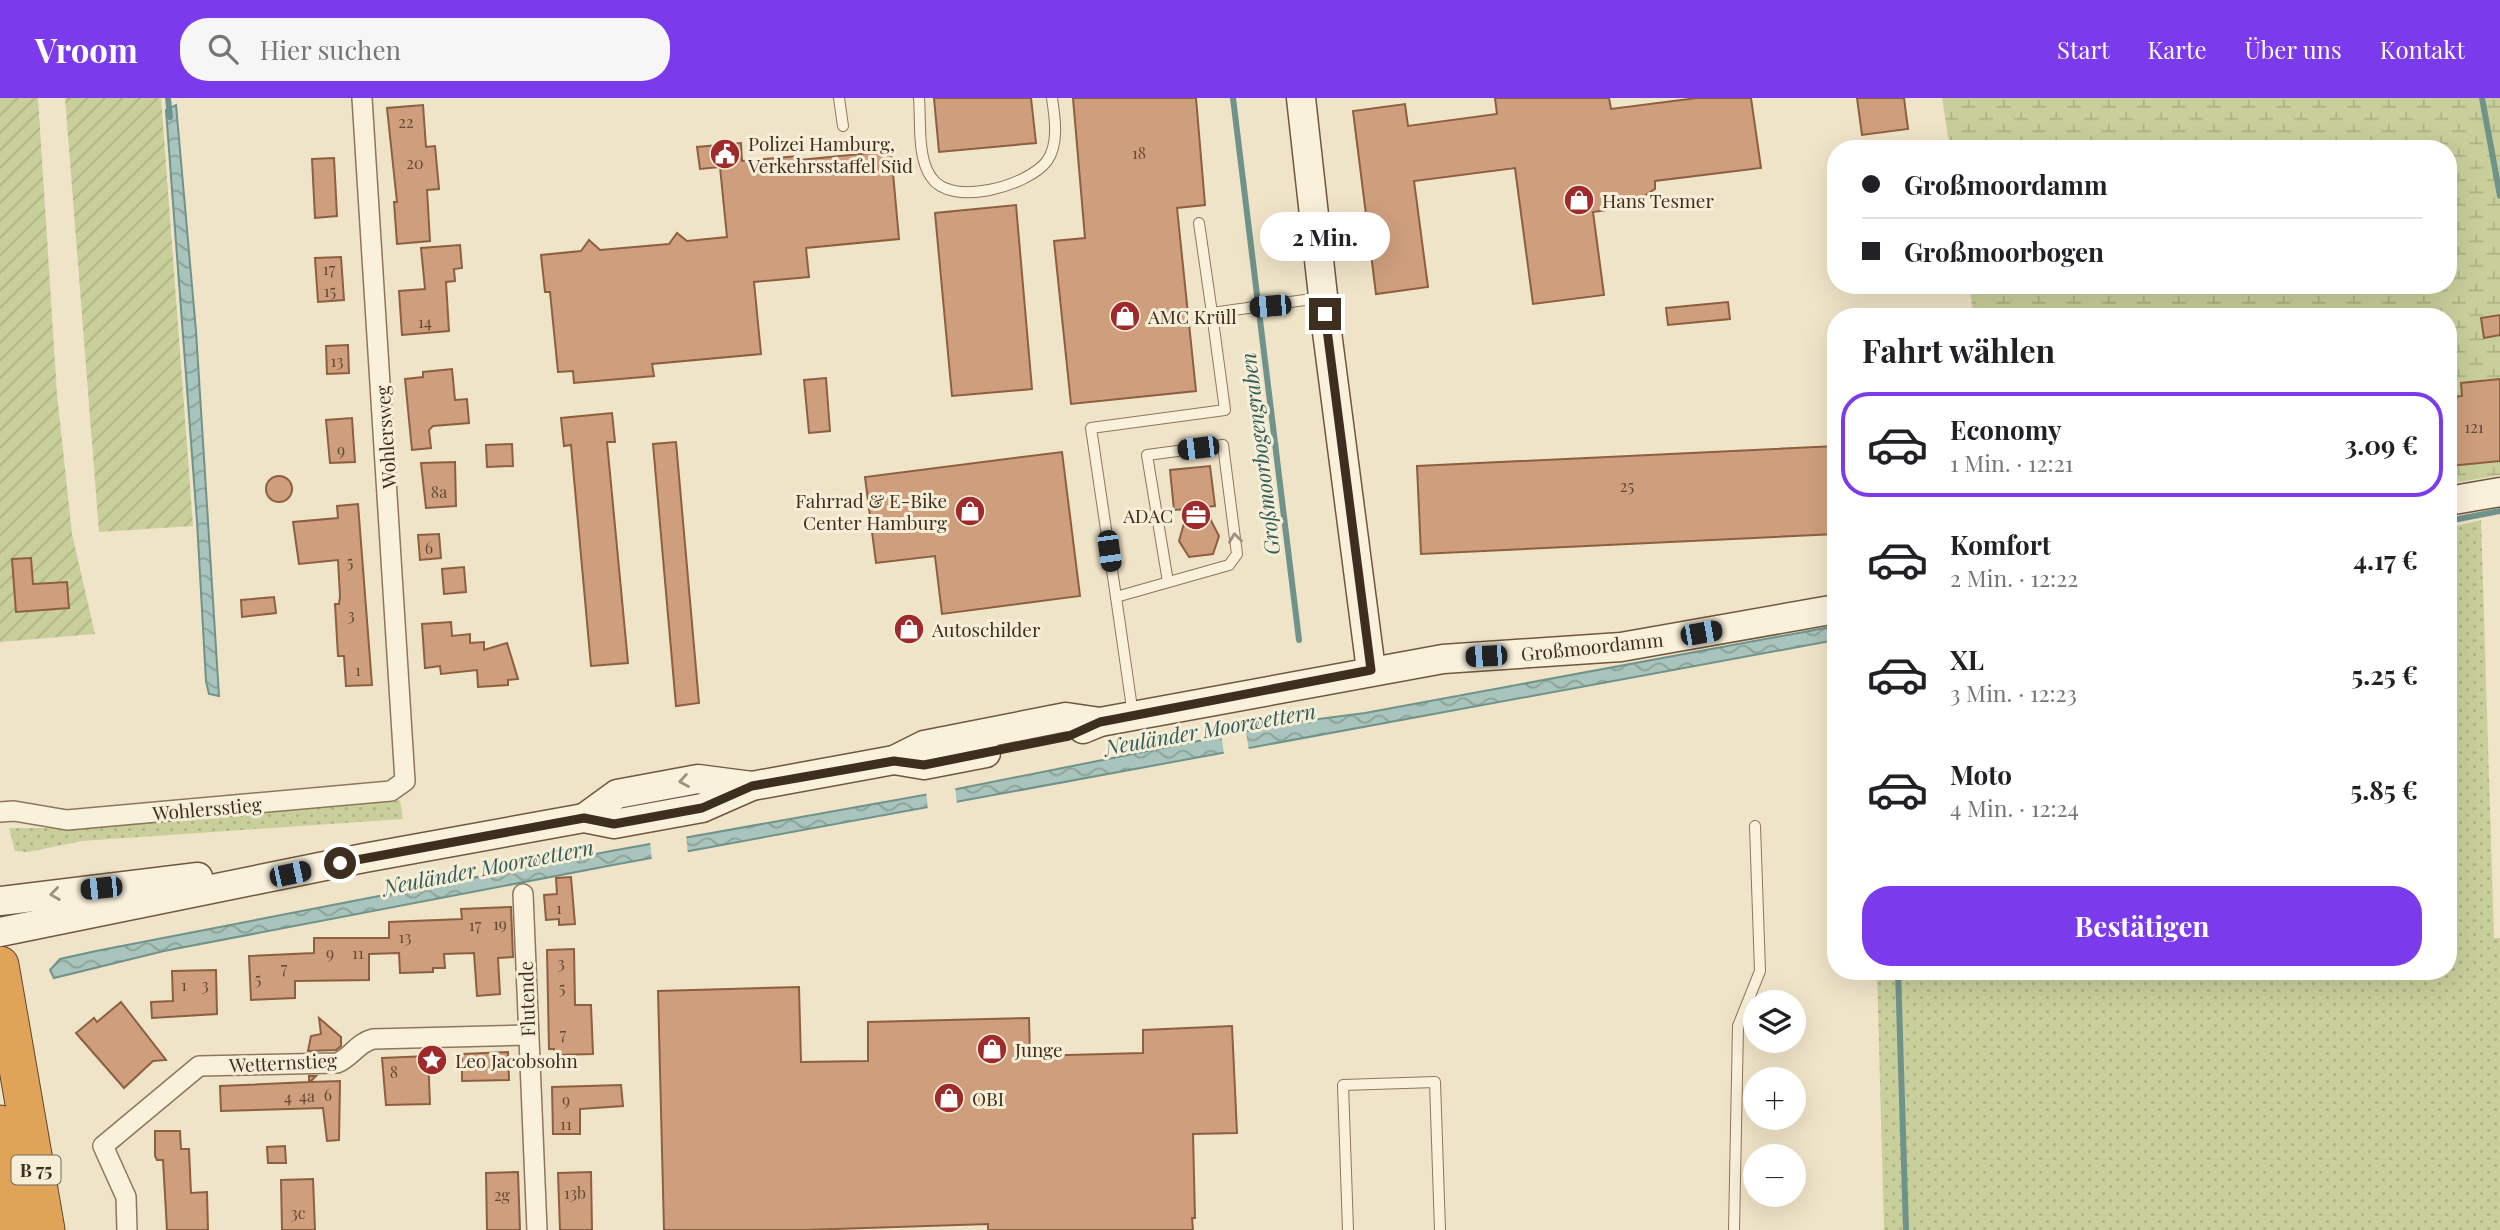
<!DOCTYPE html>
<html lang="de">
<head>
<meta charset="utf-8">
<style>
	body { margin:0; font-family:"Playfair Display",serif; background:#f6f6f6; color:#202124; height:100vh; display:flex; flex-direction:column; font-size:26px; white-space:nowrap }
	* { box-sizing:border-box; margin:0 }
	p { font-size:23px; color:#757577 }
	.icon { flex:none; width:38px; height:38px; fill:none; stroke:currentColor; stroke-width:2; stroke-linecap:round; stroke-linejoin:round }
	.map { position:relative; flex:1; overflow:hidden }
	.panel { position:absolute; left:1827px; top:210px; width:630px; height:672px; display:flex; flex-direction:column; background:#fff; border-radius:28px; box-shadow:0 7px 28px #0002 }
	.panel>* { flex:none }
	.guide { position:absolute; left:1827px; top:42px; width:630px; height:154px; border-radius:28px; box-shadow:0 7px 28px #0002; display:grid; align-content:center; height:154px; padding:0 35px; background:#fff }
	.controls { position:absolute; left:1743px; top:892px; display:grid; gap:14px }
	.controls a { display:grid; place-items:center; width:63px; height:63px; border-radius:50%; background:#fff; box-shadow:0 7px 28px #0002; font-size:35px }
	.end { position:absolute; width:32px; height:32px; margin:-16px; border:9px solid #3d2e20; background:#fff; box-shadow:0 0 0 4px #fff }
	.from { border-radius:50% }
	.bubble { position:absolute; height:49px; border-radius:24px; background:#fff; box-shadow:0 7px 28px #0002; font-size:23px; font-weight:700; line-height:49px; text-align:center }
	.car { position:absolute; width:21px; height:42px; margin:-21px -10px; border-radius:9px; box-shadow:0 0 5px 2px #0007; background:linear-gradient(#222 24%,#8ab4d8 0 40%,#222 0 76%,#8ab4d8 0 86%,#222 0) }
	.guide b { display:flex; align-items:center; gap:24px; height:66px; font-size:26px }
	.guide b+b { border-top:2px solid #e0e0e0 }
	.guide i { width:18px; height:18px; background:#202124 }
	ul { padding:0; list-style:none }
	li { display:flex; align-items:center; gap:21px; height:105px; margin:0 14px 10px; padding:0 21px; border:4px solid transparent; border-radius:28px }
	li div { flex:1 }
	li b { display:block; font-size:26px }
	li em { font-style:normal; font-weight:700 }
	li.selected { border-color:#7c3aed }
	li>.icon { width:63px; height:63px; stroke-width:1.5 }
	h2 { padding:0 35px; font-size:32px; line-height:84px }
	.button { display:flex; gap:14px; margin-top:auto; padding:14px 35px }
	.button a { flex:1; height:80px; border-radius:28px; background:#7c3aed; color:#fff; font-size:28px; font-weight:700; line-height:80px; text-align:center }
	header { display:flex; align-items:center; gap:42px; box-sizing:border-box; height:98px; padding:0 35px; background:#7c3aed; color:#fff }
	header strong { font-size:33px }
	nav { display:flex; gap:38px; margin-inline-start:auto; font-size:24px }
	.search { width:490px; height:63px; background:#f6f6f6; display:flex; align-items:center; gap:18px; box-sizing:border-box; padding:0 24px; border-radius:28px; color:#757577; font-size:26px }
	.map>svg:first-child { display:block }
	.grass { fill:url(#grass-dots) }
	.wetland { fill:url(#wetland-marsh) }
	.garden { fill:url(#garden-furrows) }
	.water { fill:url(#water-waves); stroke:#6f938a; stroke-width:2 }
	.pier { fill:#f0e4c8 }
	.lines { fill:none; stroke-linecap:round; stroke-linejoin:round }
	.stream { stroke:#6f938a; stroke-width:6 }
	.building { fill:#cf9f7d; stroke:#8d5f41; stroke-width:2 }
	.lane-casing { stroke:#8d765c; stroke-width:12 }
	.street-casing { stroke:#8d765c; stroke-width:22 }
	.secondary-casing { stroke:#6f573f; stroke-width:31 }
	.highway-casing { stroke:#5b4430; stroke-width:39 }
	.lane { stroke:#faf1dc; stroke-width:10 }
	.street { stroke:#faf1dc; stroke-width:19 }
	.secondary { stroke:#faf1dc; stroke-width:28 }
	.highway { stroke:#e0a458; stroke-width:37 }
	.oneway { stroke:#9c907e }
	.route { stroke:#3d2e20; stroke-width:9 }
	.labels { text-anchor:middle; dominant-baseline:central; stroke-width:6; stroke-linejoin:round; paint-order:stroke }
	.number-label { font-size:16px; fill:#624a37 }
	.shield { fill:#f7eed8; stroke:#756857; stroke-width:2 }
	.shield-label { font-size:18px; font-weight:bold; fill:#3d2e20 }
	.poi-label { font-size:19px; fill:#3d2e20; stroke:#f7eed8; text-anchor:start }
	.street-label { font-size:19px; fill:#3d2e20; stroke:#f7eed8 }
	.water-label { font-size:21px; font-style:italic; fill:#2f5d5a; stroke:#f7eed8 }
</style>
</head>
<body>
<header>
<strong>Vroom</strong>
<div class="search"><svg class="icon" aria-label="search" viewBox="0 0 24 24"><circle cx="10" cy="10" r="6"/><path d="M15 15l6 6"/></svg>Hier suchen</div>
<nav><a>Start</a><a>Karte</a><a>Über uns</a><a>Kontakt</a></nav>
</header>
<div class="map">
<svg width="2500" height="1132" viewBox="0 0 2500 1132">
	<defs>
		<pattern id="grass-dots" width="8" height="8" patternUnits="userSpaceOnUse" patternTransform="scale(1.75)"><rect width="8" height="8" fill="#c9cf9b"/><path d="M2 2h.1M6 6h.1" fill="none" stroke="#aeb285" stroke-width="1.8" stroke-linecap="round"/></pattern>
		<pattern id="wetland-marsh" width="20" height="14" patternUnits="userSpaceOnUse" patternTransform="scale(1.75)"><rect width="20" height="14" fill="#c9cf9b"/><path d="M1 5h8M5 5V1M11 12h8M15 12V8" fill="none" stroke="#aeb285"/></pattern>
		<pattern id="garden-furrows" width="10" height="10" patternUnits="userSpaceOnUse" patternTransform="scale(1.75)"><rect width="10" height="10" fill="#c9cf9b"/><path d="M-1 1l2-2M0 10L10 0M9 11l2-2" fill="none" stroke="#aeb285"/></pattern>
		<pattern id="water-waves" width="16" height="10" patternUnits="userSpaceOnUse" patternTransform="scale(1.75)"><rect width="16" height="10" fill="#a9c4bc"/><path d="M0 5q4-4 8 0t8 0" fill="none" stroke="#8ba098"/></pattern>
	</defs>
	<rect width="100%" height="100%" fill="#f0e4c8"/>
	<g class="grass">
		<path d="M2481 422 2494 840H2500V1132H1884L1877 873H2448V430Z"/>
		<path d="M400 702 403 721 82 743 28 754 15 753 9 730H57Z"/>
	</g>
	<path class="wetland" d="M1942 0H2500V377L2448 386V219H1974L1969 187H2448V51H1950Z"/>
	<g class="garden">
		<path d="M0 0H38L57 296 72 436 95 536 0 544Z"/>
		<path d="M65 0H161L193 428 99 434Z"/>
	</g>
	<g class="water">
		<path d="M176 7 196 233 219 598 209 596 206 583 197 423 166 12Z"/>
		<path d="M1836 528V542L613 767 164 853 54 880 50 872 60 861 96 853 611 753 952 692 1288 625 1365 615Z"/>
	</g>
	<g class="pier">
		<path d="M1245 630 1249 652 1224 656 1221 635Z"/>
		<path d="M955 688 957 706 928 712 926 693Z"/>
		<path d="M686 736 688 757 652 763 650 742Z"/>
	</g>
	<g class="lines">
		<g class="stream">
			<path d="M168 0 170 19"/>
			<path d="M1233 0 1299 542"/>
			<path d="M2482 0 2500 98"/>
			<path d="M2448 423 2500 413"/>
			<path d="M1898 873 1906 1132"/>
		</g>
	</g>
	<g class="building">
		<path d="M934 0H1031L1036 45 939 54Z"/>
		<path d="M1073 0H1196L1205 107 1177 110 1196 293 1071 306 1054 143 1085 140Z"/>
		<path d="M1495 0H1609L1611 11 1697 0H1751L1761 70 1655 83V91L1627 109 1593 114 1604 197 1533 206 1515 70 1414 83 1428 189 1376 196 1353 13 1405 6 1408 28 1497 16Z"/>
		<path d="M1857 0H1904L1908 31 1862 37Z"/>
		<path d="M423 7 426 49 435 48 439 91 427 92 430 143 397 146 394 104H397L387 10Z"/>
		<path d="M741 45 742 63 798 58 799 62 891 53 899 141 806 150 809 179 754 184 761 256 652 266 654 278 574 285 573 273 558 274 550 194H545L541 157 581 153 589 142 600 152 669 146 677 135 687 143 727 139 720 69 700 71 697 49Z"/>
		<path d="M334 60 337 118 315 120 312 61Z"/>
		<path d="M1016 107 1032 291 952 298 935 115Z"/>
		<path d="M460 147 462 170 454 171 455 183 446 184 449 233 402 237 399 193 425 191 421 150Z"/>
		<path d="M341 159 344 202 318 204 315 160Z"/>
		<path d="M1728 204 1730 221 1668 227 1666 210Z"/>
		<path d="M2500 217V237L2484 240 2481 220Z"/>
		<path d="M348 247 349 275 327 276 326 248Z"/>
		<path d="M452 271 455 302 467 301 469 325 433 328 429 332 431 350 412 352 405 281 423 279V274Z"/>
		<path d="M826 280 830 333 809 335 804 282Z"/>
		<path d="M2500 281V363L2450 368 2448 300 2462 298 2461 285Z"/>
		<path d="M612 315 615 344H607L628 565 591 568 571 347 564 348 561 320Z"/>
		<path d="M352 320 355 364 330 365 326 322Z"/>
		<path d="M676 344 699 605 676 608 653 346Z"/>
		<path d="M512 346 513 368 487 369 486 347Z"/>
		<path d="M1836 348V436L1421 456 1417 368Z"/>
		<path d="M1062 354 1080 498 942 516 935 458 876 465 865 379Z"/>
		<path d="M455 364 456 408 426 410 421 365Z"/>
		<path d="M1210 368 1215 408 1204 409 1219 438 1213 456 1189 459 1179 443 1188 411 1174 412 1170 372Z"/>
		<circle cx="279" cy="391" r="13"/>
		<path d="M358 406 372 587 346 588 344 558H338L335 506H339L340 498 338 462 299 466 293 424 338 420 337 408Z"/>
		<path d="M439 436 441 460 420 462 418 437Z"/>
		<path d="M31 460 33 486 67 484 69 510 16 514 12 461Z"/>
		<path d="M464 469 466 494 444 496 442 471Z"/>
		<path d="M274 499 276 515 242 519 241 502Z"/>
		<path d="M451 524 452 538 470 536V545L484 544V552L507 545 518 581 508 582V587L478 589 477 572 441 576 440 568 425 570 422 526Z"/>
		<path d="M571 779 575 826 559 827V821L546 822 544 797 557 796 556 780Z"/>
		<path d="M511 809 513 859 498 860 500 896 477 898 474 855 444 856 445 870H433V874L400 875 399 855 369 856V882L295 883V900L251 902 249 858 314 855V840H389V824L462 821 461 811Z"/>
		<path d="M574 851 575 907H591L593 956 554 957V951H549L547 852Z"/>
		<path d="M216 872 217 916 152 920 151 904 173 903 172 873Z"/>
		<path d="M799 889 801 964 868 963V924L1029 920 1030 958 1143 955V932L1232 928 1237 1035 1193 1036 1195 1120H1192L1193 1132H988V1126L804 1132H664L658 893Z"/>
		<path d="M121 904 166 962 153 963 124 990 76 935 94 920 97 924Z"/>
		<path d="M319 920 341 939V948L336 952 308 953 311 938 321 936Z"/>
		<path d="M508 954 509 982 462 983V956Z"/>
		<path d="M428 958 430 1006 386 1007 382 960Z"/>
		<path d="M309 978H316L310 984 340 983 339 1042 327 1043 323 1010 221 1013 220 988 309 984Z"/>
		<path d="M621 987 623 1008 580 1011V1036H553L552 989Z"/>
		<path d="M155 1033H180L181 1051H189L191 1095 207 1094 208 1132H167L163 1062H157L155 1058Z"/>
		<path d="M285 1048 286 1065H268L267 1049Z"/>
		<path d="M518 1074 520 1132H487L486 1075Z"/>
		<path d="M591 1074 592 1132H560L558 1075Z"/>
		<path d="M313 1081 315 1132H282L281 1082Z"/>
	</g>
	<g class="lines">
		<g class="lane-casing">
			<g id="lane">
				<path d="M839 0 843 28"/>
				<path d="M919 0C921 24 917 59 931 79 951 110 1028 88 1047 63 1059 46 1055 20 1052 0"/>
				<path d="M1199 125 1212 215 1319 200"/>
				<path d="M1116 499 1091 330 1225 312 1212 215"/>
				<path d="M1133 617 1116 499 1229 467 1237 456 1223 347 1147 357 1168 484"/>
				<path d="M1348 1132 1343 987 1435 984 1440 1132"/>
				<path d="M1734 1132 1738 928 1760 873 1755 728"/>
			</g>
		</g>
		<g class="street-casing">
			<g id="street">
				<path d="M0 714 14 713 67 722 391 693 405 683 362 0"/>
				<path d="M523 796 537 1132"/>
				<path d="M127 1132 126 1099 103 1048 199 968 337 965C352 959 357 945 373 941L527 937"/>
			</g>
		</g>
		<g class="secondary-casing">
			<g id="secondary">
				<path d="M1301 0 1327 234 1371 572"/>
				<path d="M2448 403 2500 394"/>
				<path d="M1083 631 1100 624 1443 561 1621 549 1836 511"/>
				<path d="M894 662 924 667 986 655"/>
				<path d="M584 720 617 696 698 681 752 688"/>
				<path d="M0 803 198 779"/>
				<path d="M0 834 364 760 584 720 614 726 702 710 752 688 894 662 924 647 1066 619 1100 624"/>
			</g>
		</g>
		<g class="highway-casing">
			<g id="highway">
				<path d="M0 867 46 1132"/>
				<path d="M0 1026 18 1132"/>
			</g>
		</g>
		<use href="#lane" class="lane"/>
		<use href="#street" class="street"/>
		<use href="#secondary" class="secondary"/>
		<use href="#highway" class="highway"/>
	</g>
	<defs><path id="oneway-chevron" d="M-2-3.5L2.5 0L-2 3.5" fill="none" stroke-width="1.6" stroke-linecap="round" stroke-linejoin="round" transform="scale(1.75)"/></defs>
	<g class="oneway">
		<use href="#oneway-chevron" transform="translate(1235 440) rotate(-97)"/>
		<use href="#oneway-chevron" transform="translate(684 683) rotate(170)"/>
		<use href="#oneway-chevron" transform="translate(55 796) rotate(172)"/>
	</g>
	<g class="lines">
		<path class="route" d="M340 765 584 720 614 726 702 710 752 688 894 663 924 667 1069 638 1100 624 1371 572 1325 216"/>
	</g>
	<defs>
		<g id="civic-disc" transform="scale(1.575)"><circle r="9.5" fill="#9e2a2b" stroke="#f7eed8"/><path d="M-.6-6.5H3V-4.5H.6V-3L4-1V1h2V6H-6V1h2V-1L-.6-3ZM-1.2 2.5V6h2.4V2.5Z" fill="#fff"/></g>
		<g id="shop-disc" transform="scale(1.575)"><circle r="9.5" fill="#9e2a2b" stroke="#f7eed8"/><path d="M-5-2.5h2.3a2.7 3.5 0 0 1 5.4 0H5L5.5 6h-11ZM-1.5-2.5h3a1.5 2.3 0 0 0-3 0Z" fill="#fff"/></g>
		<g id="office-disc" transform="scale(1.575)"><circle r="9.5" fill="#9e2a2b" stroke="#f7eed8"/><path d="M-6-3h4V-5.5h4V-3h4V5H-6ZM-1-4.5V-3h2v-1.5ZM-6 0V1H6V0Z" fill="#fff"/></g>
		<g id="sight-disc" transform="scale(1.575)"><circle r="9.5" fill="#9e2a2b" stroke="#f7eed8"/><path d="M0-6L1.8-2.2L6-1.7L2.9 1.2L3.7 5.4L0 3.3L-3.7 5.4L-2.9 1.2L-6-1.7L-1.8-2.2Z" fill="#fff"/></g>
	</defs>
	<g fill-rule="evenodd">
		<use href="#civic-disc" x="725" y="56"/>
		<use href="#shop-disc" x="1579" y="102"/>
		<use href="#shop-disc" x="1125" y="218"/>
		<use href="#shop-disc" x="970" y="413"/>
		<use href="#office-disc" x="1196" y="417"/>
		<use href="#shop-disc" x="909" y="531"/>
		<use href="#shop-disc" x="992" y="951"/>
		<use href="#sight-disc" x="432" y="962"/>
		<use href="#shop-disc" x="949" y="1000"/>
	</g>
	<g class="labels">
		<g class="number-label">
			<text x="406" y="23">22</text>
			<text x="1139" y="54">18</text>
			<text x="415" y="64">20</text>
			<text x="329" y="170">17</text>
			<text x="330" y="192">15</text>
			<text x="425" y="223">14</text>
			<text x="337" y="262">13</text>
			<text x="2474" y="328">121</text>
			<text x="341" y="351">9</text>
			<text x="1627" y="387">25</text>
			<text x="439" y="393">8a</text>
			<text x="429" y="449">6</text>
			<text x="350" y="463">5</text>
			<text x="351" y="516">3</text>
			<text x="358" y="571">1</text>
			<text x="559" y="809">1</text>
			<text x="500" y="825">19</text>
			<text x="475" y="826">17</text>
			<text x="405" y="838">13</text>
			<text x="330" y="854">9</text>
			<text x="358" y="854">11</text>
			<text x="561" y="864">3</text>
			<text x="284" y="869">7</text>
			<text x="258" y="880">5</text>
			<text x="184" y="886">1</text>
			<text x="205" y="886">3</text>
			<text x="562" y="889">5</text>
			<text x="563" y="935">7</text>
			<text x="394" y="973">8</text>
			<text x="328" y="996">6</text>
			<text x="307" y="997">4a</text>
			<text x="288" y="998">4</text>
			<text x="566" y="1001">9</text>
			<text x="566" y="1025">11</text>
			<text x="575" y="1094">13b</text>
			<text x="502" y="1096">2g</text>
			<text x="298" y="1114">3c</text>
		</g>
		<rect class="shield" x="11.5" y="1057.5" width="49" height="29" rx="5"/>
		<g class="shield-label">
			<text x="36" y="1072">B 75</text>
		</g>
		<g class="poi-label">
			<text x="748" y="45">Polizei Hamburg,<tspan x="748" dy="22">Verkehrsstaffel Süd</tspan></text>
			<text x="1602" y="102">Hans Tesmer</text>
			<text x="1148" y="218">AMC Krüll</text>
			<text x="947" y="402" text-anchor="end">Fahrrad &amp; E-Bike<tspan x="947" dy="22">Center Hamburg</tspan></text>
			<text x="1173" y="417" text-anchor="end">ADAC</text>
			<text x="932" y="531">Autoschilder</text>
			<text x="1015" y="951">Junge</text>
			<text x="455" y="962">Leo Jacobsohn</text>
			<text x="972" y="1000">OBI</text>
		</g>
		<g class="street-label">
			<text transform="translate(385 339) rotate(-94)">Wohlersweg</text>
			<text transform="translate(1592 548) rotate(-6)">Großmoordamm</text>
			<text transform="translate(207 710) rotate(-5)">Wohlersstieg</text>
			<text transform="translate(526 901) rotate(-92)">Flutende</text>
			<text transform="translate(283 964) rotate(-3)">Wetternstieg</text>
		</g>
		<g class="water-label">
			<text transform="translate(1259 356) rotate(-97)">Großmoorbogengraben</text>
			<text transform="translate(1210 630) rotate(-10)">Neuländer Moorwettern</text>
			<text transform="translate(488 768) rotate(-11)">Neuländer Moorwettern</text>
		</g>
	</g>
</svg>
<div class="controls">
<a><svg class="icon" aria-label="layers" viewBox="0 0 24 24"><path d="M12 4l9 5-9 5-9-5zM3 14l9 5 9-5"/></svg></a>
<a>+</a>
<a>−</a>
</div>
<i class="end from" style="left:340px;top:765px"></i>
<i class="end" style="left:1325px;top:216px"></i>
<div class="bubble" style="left:1260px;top:114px;width:130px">2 Min.</div>
<i class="car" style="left:1270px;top:208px;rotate:265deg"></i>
<i class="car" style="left:1198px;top:350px;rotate:263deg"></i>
<i class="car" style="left:1109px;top:453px;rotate:172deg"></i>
<i class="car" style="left:1701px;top:535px;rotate:80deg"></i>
<i class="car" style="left:1486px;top:558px;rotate:267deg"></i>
<i class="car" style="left:290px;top:776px;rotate:78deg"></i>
<i class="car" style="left:101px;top:790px;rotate:264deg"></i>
<div class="guide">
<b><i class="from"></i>Großmoordamm</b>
<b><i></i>Großmoorbogen</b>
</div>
<section class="panel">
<h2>Fahrt wählen</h2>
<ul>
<li class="selected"><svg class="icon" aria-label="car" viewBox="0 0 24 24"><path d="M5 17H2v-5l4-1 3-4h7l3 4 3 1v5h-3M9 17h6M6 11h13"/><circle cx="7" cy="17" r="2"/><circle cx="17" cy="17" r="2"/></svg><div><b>Economy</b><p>1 Min. · 12:21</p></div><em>3.09 €</em></li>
<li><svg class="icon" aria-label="car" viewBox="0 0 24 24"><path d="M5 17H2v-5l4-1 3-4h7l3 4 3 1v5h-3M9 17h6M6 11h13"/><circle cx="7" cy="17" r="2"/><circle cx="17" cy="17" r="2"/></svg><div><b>Komfort</b><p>2 Min. · 12:22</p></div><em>4.17 €</em></li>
<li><svg class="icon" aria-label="car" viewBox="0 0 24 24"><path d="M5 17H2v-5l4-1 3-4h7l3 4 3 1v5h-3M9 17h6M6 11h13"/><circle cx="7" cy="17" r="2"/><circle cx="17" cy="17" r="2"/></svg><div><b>XL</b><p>3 Min. · 12:23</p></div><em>5.25 €</em></li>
<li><svg class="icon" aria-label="car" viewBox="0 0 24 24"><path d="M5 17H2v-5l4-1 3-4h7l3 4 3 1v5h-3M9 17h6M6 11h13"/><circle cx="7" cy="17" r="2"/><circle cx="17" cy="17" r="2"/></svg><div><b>Moto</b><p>4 Min. · 12:24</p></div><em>5.85 €</em></li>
</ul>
<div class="button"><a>Bestätigen</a></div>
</section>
</div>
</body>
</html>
